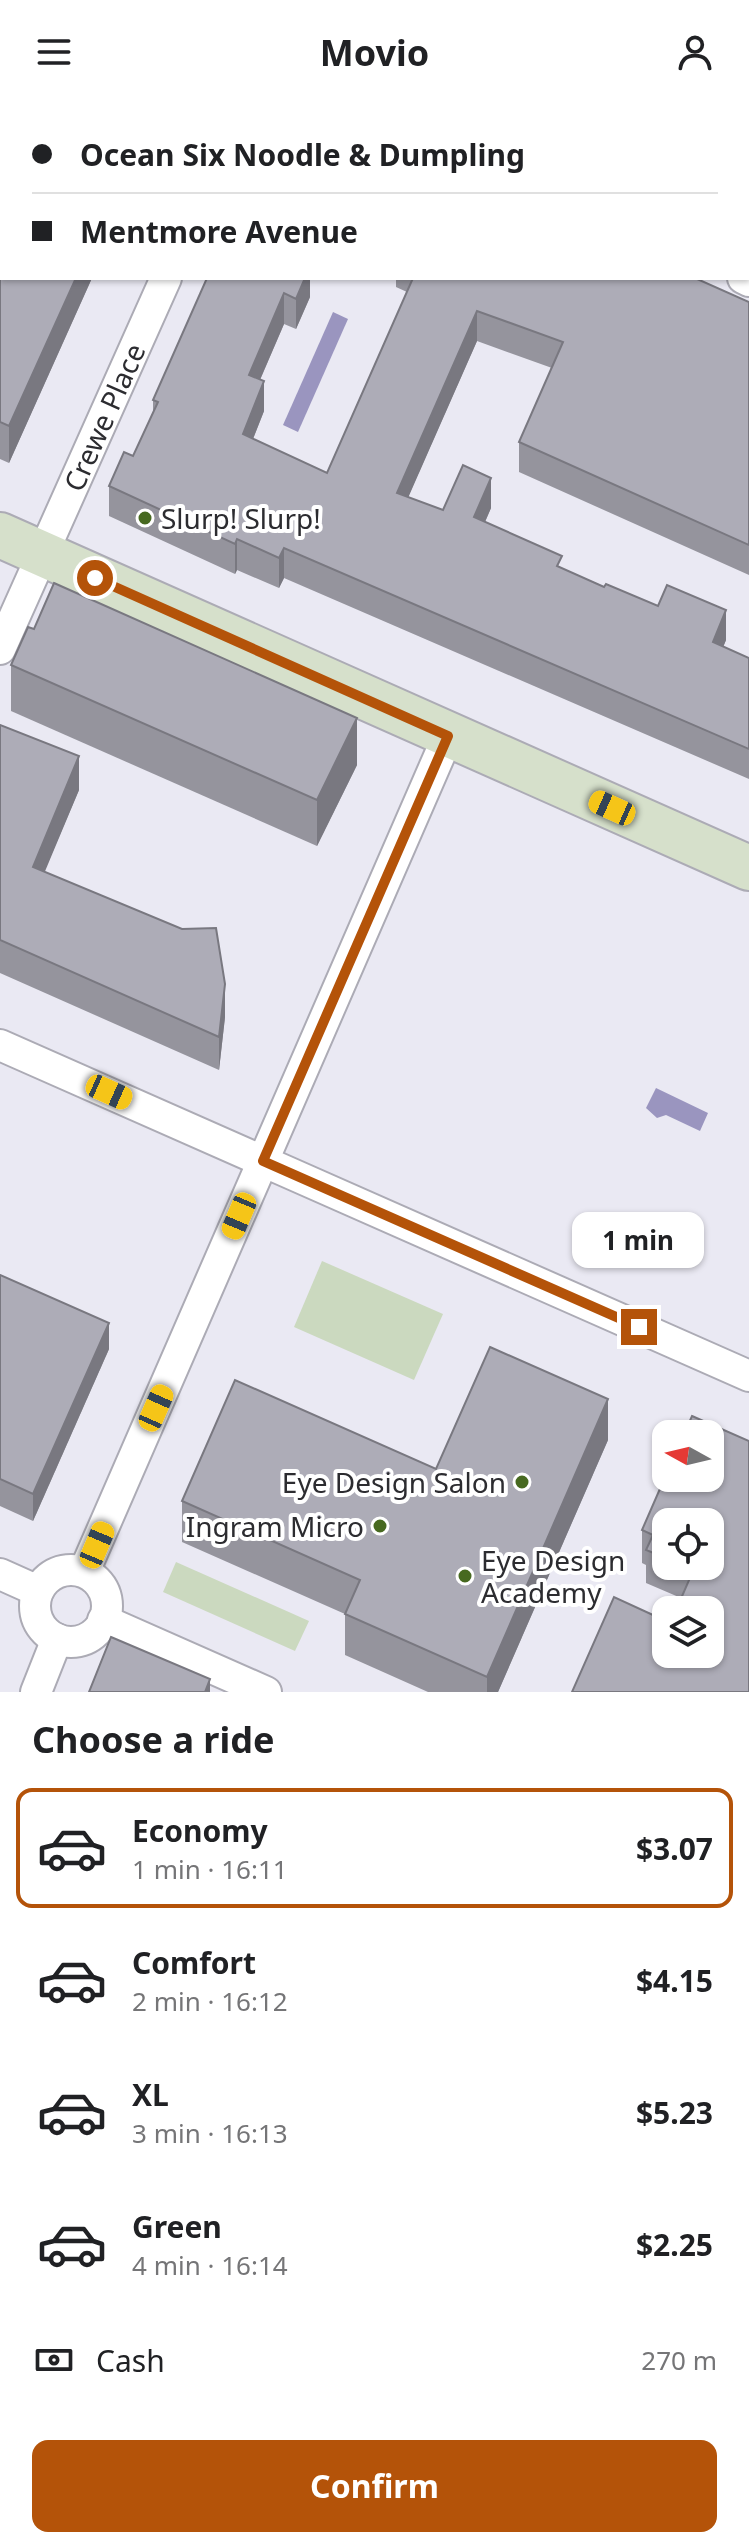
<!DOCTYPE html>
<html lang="en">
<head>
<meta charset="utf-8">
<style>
	body { margin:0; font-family:"Noto Sans",sans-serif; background:#f6f6f6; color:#202124; height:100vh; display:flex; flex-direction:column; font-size:30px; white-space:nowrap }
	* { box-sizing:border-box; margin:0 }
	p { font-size:26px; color:#757577 }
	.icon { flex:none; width:44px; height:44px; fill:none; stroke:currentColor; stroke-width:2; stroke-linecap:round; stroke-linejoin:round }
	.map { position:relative; height:1588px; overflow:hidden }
	.drawer { display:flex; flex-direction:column; background:#fff; flex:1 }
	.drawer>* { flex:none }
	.top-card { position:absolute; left:0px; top:0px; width:750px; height:176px; box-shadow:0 2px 6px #0004; display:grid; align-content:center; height:176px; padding:0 32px; background:#fff }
	.needle { width:52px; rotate:278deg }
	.controls { position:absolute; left:652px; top:1316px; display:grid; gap:16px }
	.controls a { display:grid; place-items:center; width:72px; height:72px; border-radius:16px; background:#fff; box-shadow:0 2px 6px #0004; font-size:40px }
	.end { position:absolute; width:36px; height:36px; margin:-18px; border:10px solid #b45309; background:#fff; box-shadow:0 0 0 4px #fff }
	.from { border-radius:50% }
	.bubble { position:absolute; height:56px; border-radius:16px; background:#fff; box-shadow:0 2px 6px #0004; font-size:26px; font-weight:700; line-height:56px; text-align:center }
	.car { position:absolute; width:24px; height:48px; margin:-24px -12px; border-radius:10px; box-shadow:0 0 6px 2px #0007; background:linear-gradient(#f5c518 24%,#345 0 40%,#f5c518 0 76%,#345 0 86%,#f5c518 0) }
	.top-card b { display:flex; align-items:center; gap:28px; height:76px; font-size:30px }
	.top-card b+b { border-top:2px solid #e0e0e0 }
	.top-card i { width:20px; height:20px; background:#202124 }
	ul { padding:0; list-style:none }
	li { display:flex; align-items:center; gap:24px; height:120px; margin:0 16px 12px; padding:0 16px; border:4px solid transparent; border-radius:16px }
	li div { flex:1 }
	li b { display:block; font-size:30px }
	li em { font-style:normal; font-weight:700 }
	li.active { border-color:#b45309 }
	li>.icon { width:72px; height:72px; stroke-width:1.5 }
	h2 { padding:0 32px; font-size:36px; line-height:96px }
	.pay { display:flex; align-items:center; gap:20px; height:88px; padding:0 32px; font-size:30px }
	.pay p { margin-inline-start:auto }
	.primary-button { display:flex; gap:16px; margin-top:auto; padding:16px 32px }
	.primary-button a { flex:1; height:92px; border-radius:16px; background:#b45309; color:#fff; font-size:32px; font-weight:700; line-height:92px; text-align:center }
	header { display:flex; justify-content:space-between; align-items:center; height:104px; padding:0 32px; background:#fff; font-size:36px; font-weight:700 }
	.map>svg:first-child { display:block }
	.green { fill:#cbd9bf }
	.water { fill:#9a95bf }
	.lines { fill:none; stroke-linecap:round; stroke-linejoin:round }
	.street-casing { stroke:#acabb5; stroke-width:34 }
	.secondary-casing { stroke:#acabb5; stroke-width:48 }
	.street { stroke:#fff; stroke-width:30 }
	.secondary { stroke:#d6e0cb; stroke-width:44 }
	.wall { fill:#95949d; fill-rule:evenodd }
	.shaded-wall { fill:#797880 }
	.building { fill:#adacb7; stroke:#797880; stroke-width:2 }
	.route { stroke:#b45309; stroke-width:10 }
	.poi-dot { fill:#476920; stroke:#fff; stroke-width:3 }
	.labels { text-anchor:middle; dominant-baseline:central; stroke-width:8; stroke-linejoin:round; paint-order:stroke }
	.street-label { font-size:28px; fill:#2c2c30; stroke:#fff }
	.poi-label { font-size:28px; fill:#2c2c30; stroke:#fff; text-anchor:start }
</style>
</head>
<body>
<header><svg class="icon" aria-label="menu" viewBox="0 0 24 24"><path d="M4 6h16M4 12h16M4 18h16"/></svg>Movio<svg class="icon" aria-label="person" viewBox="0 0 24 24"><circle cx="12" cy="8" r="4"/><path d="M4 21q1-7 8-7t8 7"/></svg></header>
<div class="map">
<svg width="749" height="1588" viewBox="0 0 749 1588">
	<rect width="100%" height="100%" fill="#eae9f3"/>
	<g class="green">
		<path d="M322 1157 443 1210 414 1276 294 1223Z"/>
		<path d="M176 1458 309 1517 295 1547 163 1488Z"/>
	</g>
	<g class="water">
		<path d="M333 208 348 215 298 328 283 321Z"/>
		<path d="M656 984 708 1009 700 1027 666 1011 657 1014 646 1004Z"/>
	</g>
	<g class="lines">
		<g class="street-casing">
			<g id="street">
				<path d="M344 0 349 2"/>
				<path d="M243 2 244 0"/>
				<path d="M743 174 749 177"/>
				<path id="s1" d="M0 545 166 174"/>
				<path d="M0 941 749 1272"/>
				<circle cx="71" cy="1502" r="36"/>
				<path d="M84 1468 448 632"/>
				<path d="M0 1470 38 1487"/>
				<path d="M103 1516 266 1588"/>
				<path d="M36 1588 57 1535"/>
			</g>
		</g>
		<g class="secondary-casing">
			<path id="secondary" d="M0 431 749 764"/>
		</g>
		<use href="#street" class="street"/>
		<use href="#secondary" class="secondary"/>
	</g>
	<g class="wall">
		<path d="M0 0H174L173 2H2V174H92L9 359 0 355Z"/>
		<path d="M525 0H697L696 2H530Z"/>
		<path d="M207 174H310V193L296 225 284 220 260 276 264 307 253 335 327 369 407 188 396 183V174H695L749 198V471L519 368V338L552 264 477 237 408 393 443 406 491 404 485 418 562 464 726 536 723 543 749 554V675L284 474 279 484 237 466 235 470 109 412V382L133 352 153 308V296Z"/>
		<path d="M11 561 357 661 317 742 11 607Z"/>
		<path d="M0 621 79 686 44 768 225 913 219 966 0 869Z"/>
		<path d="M0 1171 109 1245 33 1417 0 1402Z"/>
		<path d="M692 1312 749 1337V1588H572L614 1493 666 1517V1550H710V1506H676L681 1494 646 1479V1461L642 1459V1426L666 1371V1374H710V1330H684ZM666 1418H710V1462H666Z"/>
		<path d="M608 1336 498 1588H428L345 1551V1510L182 1438V1397L436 1365Z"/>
	</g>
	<g class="shaded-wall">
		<path d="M158 0H174L173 2H157Z"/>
		<path d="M682 0H697L696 2H681Z"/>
		<path d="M76 174H92L9 359V322Z"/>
		<path d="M300 174H310V193L296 225V195Z"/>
		<path d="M284 189V220L249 301V271Z"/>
		<path d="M477 207V237L397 419V389Z"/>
		<path d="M264 277V307L243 360V330Z"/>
		<path d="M491 374V404L474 443V413Z"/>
		<path d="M237 435V466L235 470V440Z"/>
		<path d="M284 444V474L279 484V454Z"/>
		<path d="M726 506V536L713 568V538Z"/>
		<path d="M357 614V661L317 742V696Z"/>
		<path d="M79 652V686L33 796V763Z"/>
		<path d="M225 880V913L219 966V933Z"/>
		<path d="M109 1219V1245L33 1417V1390Z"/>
		<path d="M608 1295V1336L498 1588H487V1573Z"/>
		<path d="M210 1575V1588H205Z"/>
	</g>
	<g class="building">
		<path d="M10 0H158L157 2H10Z"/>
		<path d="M615 0H682L681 2H619Z"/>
		<path d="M2 20V36L0 35V24Z"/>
		<path d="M2 68V174H76L9 322 0 318V72Z"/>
		<path d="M207 174H305L296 195 284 189 249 271 264 277 243 330 327 369 413 174H695L749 198V441L519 338 563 238 477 207 397 389 443 406 463 361 491 374 474 413 562 452 557 462 604 483 606 480 658 502 667 481 726 506 713 538 749 554V645L284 444 279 454 237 435 235 440 109 382 124 348 133 352 158 298 153 296Z"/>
		<path d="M54 479 357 614 317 696 11 561 28 523 34 525Z"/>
		<path d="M0 621 79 652 33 763 182 825 216 824 225 880 219 933 0 836Z"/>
		<path d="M0 1171 109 1219 33 1390 0 1375Z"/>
		<path d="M490 1243 608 1295 487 1573 345 1510 360 1476 182 1397 235 1276 436 1365Z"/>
		<path d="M692 1312 749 1337V1588H572L614 1493 666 1517V1550H710V1506H676L693 1467 682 1462H710V1418H666V1454L646 1446 653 1431 642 1426 666 1371V1374H710V1330H684Z"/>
		<path d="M111 1533 210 1575 205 1588H89Z"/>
	</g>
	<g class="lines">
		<path class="route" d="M95 474 448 632 263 1057 639 1223"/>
	</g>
	<g class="poi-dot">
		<circle cx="145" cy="414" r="8"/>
		<circle cx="522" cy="1378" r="8"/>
		<circle cx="380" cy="1422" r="8"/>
		<circle cx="465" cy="1472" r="8"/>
	</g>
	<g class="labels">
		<g class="street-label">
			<text stroke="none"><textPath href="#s1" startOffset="254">Crewe Place</textPath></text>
		</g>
		<g class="poi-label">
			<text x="161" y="414">Slurp! Slurp!</text>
			<text x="506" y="1378" text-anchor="end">Eye Design Salon</text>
			<text x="364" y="1422" text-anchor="end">Ingram Micro</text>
			<text x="481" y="1456">Eye Design<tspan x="481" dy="32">Academy</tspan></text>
		</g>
	</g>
</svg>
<div class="controls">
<a><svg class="needle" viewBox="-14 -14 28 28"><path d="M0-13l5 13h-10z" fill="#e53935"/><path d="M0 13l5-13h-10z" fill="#757577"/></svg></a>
<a><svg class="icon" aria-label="locate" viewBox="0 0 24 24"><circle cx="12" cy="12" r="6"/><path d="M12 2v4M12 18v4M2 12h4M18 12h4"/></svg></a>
<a><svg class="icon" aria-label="layers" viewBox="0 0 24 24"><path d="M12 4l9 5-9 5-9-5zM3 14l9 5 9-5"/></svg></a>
</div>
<i class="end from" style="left:95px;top:474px"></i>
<i class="end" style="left:639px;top:1223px"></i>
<div class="bubble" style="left:572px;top:1108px;width:132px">1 min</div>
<i class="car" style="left:612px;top:704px;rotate:294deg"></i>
<i class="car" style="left:109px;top:988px;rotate:114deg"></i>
<i class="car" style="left:239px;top:1112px;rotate:203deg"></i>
<i class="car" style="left:156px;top:1304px;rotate:24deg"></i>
<i class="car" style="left:97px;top:1441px;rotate:23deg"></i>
<div class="top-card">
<b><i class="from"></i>Ocean Six Noodle &amp; Dumpling</b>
<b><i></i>Mentmore Avenue</b>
</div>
</div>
<section class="drawer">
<h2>Choose a ride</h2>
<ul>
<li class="active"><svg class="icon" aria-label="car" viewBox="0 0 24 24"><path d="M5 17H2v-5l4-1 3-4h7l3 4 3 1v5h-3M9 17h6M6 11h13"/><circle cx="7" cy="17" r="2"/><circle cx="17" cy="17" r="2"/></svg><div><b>Economy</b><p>1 min · 16:11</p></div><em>$3.07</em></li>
<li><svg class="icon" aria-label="car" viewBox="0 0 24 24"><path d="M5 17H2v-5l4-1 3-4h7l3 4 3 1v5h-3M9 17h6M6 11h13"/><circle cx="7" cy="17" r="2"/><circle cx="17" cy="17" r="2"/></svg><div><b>Comfort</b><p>2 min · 16:12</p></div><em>$4.15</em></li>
<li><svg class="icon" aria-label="car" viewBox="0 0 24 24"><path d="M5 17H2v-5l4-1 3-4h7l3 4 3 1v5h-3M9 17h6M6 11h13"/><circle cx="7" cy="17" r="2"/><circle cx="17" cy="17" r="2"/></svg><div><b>XL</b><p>3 min · 16:13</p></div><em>$5.23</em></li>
<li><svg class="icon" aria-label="car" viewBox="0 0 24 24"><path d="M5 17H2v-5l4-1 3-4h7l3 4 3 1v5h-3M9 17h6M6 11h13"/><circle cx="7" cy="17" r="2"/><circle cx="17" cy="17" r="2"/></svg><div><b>Green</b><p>4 min · 16:14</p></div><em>$2.25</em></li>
</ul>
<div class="pay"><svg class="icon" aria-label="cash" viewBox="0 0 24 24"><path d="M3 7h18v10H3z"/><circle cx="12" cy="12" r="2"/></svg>Cash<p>270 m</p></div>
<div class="primary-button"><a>Confirm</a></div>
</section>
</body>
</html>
